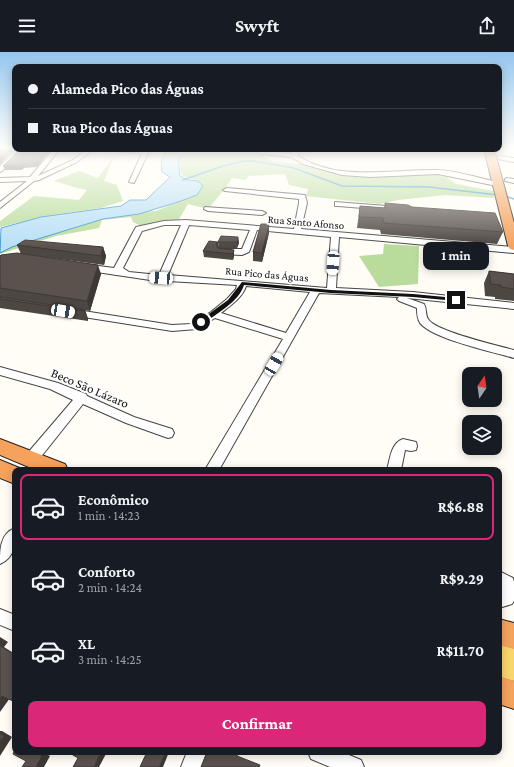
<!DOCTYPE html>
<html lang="pt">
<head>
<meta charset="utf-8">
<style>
	body { margin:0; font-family:"Crimson Pro",serif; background:#242831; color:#f1f3f6; height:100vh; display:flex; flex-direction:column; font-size:15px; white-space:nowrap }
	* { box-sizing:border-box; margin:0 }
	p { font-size:13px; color:#9ea1a6 }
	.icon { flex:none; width:22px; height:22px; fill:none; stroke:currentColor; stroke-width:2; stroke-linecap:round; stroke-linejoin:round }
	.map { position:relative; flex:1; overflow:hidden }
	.side { position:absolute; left:12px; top:415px; width:490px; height:288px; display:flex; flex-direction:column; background:#171b24; border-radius:8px; box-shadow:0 2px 10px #0003 }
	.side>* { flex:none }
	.guide { position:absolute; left:12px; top:12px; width:490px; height:88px; border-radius:8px; box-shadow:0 2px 10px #0003; display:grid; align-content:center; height:88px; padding:0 16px; background:#171b24 }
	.needle { width:26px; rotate:13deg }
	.controls { position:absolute; left:462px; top:315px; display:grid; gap:8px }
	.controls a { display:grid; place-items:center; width:40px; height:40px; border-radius:8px; background:#171b24; box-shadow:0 2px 10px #0003; font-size:20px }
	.end { position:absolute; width:18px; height:18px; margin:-9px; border:5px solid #111; background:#fff; box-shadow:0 0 0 2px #fff }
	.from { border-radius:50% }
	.bubble { position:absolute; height:28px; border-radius:8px; background:#171b24; box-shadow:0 2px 10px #0003; font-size:13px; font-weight:700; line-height:28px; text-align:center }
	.car { position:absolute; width:12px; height:24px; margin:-12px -6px; border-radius:5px; box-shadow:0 0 3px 1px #0007; background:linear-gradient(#fff 24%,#345 0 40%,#fff 0 76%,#345 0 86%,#fff 0) }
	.guide b { display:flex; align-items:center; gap:14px; height:38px; font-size:15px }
	.guide b+b { border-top:1px solid #363941 }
	.guide i { width:10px; height:10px; background:#f1f3f6 }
	ul { padding:7px 0 0; list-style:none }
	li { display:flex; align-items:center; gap:12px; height:66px; margin:0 8px 6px; padding:0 8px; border:2px solid transparent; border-radius:8px }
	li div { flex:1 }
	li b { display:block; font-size:15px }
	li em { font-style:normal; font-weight:700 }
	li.active { border-color:#db2777 }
	li>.icon { width:36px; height:36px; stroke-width:1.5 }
	.primary-button { display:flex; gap:8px; margin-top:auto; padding:8px 16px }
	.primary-button a { flex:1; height:46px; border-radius:8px; background:#db2777; color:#fff; font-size:16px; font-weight:700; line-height:46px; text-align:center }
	header { display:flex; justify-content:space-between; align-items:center; height:52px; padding:0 16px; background:#171b24; font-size:18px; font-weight:700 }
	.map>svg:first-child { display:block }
	.forest { fill:#b9dc9c }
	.water { fill:#b9e0f7; stroke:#3f96cf }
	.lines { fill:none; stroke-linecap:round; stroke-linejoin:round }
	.stream { stroke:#3f96cf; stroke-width:1.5 }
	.minor-casing { stroke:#444; stroke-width:2 }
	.major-casing { stroke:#222; stroke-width:2 }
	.highway-casing { stroke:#222; stroke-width:2 }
	.minor { fill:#fff; fill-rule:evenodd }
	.major { fill:#f9d66b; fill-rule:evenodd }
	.highway { fill:#f5a25d; fill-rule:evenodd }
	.wall { fill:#4d4742 }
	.shaded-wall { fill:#3f3936 }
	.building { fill:#5a524d; stroke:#3f3936 }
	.route { fill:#111 }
	.labels { text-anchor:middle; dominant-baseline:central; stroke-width:4; stroke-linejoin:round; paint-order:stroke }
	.far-street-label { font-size:11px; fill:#111; stroke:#fff }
	.street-label { font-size:13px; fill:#111; stroke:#fff }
</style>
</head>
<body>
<header><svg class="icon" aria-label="menu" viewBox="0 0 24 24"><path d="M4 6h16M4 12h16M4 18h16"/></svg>Swyft<svg class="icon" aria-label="share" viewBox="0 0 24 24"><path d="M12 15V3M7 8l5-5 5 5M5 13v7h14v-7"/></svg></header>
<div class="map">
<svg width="514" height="715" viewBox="0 0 514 715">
	<rect width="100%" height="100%" fill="#fffdf5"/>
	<g class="forest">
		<path d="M193 97H258V100L266 102 264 104 272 109 297 112 303 110 348 122 438 120 468 126H447L456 132 493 139 494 146 445 143 398 148 380 152 306 144 308 137 289 133 285 122 249 124 245 128 232 126C225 138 216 147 208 157L188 152 178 169 141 174 133 170 131 165 102 168 99 176 56 184 0 202V187L106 163 156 159 178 150 198 129 183 124 180 117 178 106Z"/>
		<path d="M114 104 104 129 117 133 123 149 101 156 51 163 0 175V169L34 144 79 148 87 138 77 136 54 129 79 119 98 126Z"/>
		<path d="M384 192 419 194 418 232 379 235 359 204 383 202Z"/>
	</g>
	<path class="water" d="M168 97H193L178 107 180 124 188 128 198 129 203 134 197 143 178 150 139 162 103 167 12 195 0 201 1 176 41 165 121 154 130 148H146L170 125 162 120C160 109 162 105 168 97Z"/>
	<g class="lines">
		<g class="stream">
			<path d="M183 128 223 114 244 109H252L294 116 342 134 429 135 498 143"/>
			<path d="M505 144 514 147"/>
		</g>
		<g class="minor-casing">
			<g id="minor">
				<path d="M17 97H23L2 119 0 120V114Z"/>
				<path d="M54 97H60L38 124 73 108 87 97H94L77 110 39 128 34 129 0 156V150L27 129 0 130V126L30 125Z"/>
				<path d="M112 97H150L134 131 129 130 142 101 115 99Z"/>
				<path d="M294 97H300L298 104C339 130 390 117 436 118 454 118 479 126 497 130L500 132 497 134 438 122 370 125 342 123 303 112 291 105 260 102 257 100 260 98 292 101Z"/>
				<path d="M500 104 514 106V110L498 107 497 106Z"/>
				<path d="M507 126 514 127V131L505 129V127Z"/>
				<path d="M227 136 305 143 307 151 301 177 514 195V201L339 185 336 236 413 240 514 251V257L407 246 424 252C427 257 425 262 428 267 434 279 499 294 514 298V306C493 300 433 287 420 271 417 266 417 261 417 256L399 249 397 247 399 245 319 241 219 418H205L283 287 215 266 197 277 172 279 71 263 66 260 71 257 172 273 191 272 211 260 227 247 236 237 237 233 150 228 83 218 79 215 83 212 114 216 136 175 164 169 186 168 294 177 299 151V147L225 139 223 138ZM164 173H181L159 223 129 220 123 216 142 179ZM189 173 250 178 242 197H219L218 199 219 201 222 202 242 203 249 200 257 178 331 185 327 236 168 223ZM246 234 310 240 286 281 221 261C230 254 243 245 246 234Z"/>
				<path d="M335 150 400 155 404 157 400 159 338 154H335Z"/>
				<path d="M205 155 262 159 266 161 262 163 208 159 204 157Z"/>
				<path d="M0 315 58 331 86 342 87 344 134 365 172 377 174 381 172 385 168 386 126 371 83 352 36 411 31 413 26 411 24 407 26 403 73 348 50 337 0 323Z"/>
				<path d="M403 387 416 390 417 394 416 398 411 399 405 398 401 418H387C390 407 391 391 403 387Z"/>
				<path d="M15 476C15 490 16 505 0 512 0 497 0 482 15 476Z"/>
				<path d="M499 519 513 526 514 530V549L512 552 499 556V540L501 539 499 536Z"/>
				<path d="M0 557 15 563V579L0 573Z"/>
				<path d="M187 700H207L201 715H181Z"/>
				<path d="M308 700H342L361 708 364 715H330L311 707Z"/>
			</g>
		</g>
		<g class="major-casing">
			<path id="major" d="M499 586 514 590V629L499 625Z"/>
		</g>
		<g class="highway-casing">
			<g id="highway">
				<path d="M484 97H494L514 171V198L510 197 508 194Z"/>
				<path d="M0 387 65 412 68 418H36L0 403Z"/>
				<path d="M0 408 22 417 23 418H15V432L0 426Z"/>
				<path d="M499 567 514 571V597L499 593Z"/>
				<path d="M499 624 514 629V657L499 652Z"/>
			</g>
		</g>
		<use href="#minor" class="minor"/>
		<use href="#major" class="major"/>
		<use href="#highway" class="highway"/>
	</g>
	<g class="wall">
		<path d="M52 97 37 115 24 116 21 118H5L3 114Z"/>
		<path d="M385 151 412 155 503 180 497 192 381 182 380 178 357 176 360 154 384 156Z"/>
		<path d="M269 181 262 210 253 209V200Z"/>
		<path d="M238 185 239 191 237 196H219L218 190Z"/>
		<path d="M17 193 103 195 106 204 104 213 21 202Z"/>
		<path d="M218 196 234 198V204L233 208 204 205 203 199 219 196Z"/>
		<path d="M0 204 101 222 90 259 0 245Z"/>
		<path d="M489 219 514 222V249L495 247V245L485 244 484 231Z"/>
		<path d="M0 245 85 258 88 267V269L0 256Z"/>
	</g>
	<g class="shaded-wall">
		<path d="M11 96 12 100 0 112V106Z"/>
		<path d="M47 97H52L37 115 35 111Z"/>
		<path d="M22 112 24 116 21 118 20 114Z"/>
		<path d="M269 172V181L262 210V201Z"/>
		<path d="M238 185 239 191 237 196V190Z"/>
		<path d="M218 190 219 196 217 198 216 192Z"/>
		<path d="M103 195 106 204 104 213 101 204Z"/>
		<path d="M234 198V204L233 208V202Z"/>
		<path d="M98 213 101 222 90 259 87 249Z"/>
		<path d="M85 258 88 267V269L84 259Z"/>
		<path d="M0 585 8 590 4 595 15 602V603L0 594Z"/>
		<path d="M2 644 10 646 0 660V646Z"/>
		<path d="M0 679H2L12 685 0 704Z"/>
		<path d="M36 700H42L50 704 44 715H36Z"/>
		<path d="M101 700H107L99 715H94Z"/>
		<path d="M166 700H169L163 715H159Z"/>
	</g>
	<g class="building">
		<path d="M0 95 11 96 0 106Z"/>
		<path d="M20 97H47L35 111 22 112 20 114H3Z"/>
		<path d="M385 151 408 153 412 155 495 161 503 180 384 171 383 166 359 165 360 154 386 156Z"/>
		<path d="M261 172H269L262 201 253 200Z"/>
		<path d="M221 184 238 185 237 190H218Z"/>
		<path d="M25 188 103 195 101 204 17 193Z"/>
		<path d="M209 189 218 190 216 192 218 196 234 198 233 202 203 199Z"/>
		<path d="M17 201 98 213 87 249 0 236V204L1 203Z"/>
		<path d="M489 219 514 222V237L501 235V233L491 232Z"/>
		<path d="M0 245 85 258 84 259 0 247Z"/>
		<path d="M0 594 15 603V650L2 644 0 646Z"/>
		<path d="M0 681 4 684 0 690Z"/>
		<path d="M15 698V700H36L42 704 36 715H22L26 709 13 702Z"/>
		<path d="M68 700H101L94 715H73L78 706Z"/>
		<path d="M147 700H166L159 715H140Z"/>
		<path d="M207 700H238L237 704 260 713 259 715H201Z"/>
	</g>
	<linearGradient id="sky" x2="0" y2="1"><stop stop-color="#95c6ee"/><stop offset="0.49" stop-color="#fffefa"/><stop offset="1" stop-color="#fffefa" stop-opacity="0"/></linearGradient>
	<rect width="514" height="195" fill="url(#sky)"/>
	<path class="route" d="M242 230 331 238 413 242 456 246 459 248 456 249 413 245 331 241 244 233C239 250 217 261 203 272H199V269L228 248Z"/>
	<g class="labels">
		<g class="far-street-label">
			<text transform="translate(306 170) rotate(5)">Rua Santo Afonso</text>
			<text transform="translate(267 222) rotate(5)">Rua Pico das Águas</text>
		</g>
		<g class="street-label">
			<text transform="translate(90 336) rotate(23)">Beco São Lázaro</text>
		</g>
	</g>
</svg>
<div class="controls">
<a><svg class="needle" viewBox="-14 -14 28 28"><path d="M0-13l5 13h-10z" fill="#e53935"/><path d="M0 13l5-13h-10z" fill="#9ea1a6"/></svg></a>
<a><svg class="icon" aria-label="layers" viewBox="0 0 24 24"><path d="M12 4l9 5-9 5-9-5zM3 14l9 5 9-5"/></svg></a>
</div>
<i class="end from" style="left:201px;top:270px"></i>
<i class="end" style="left:456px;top:248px"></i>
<div class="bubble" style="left:423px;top:190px;width:66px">1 min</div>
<i class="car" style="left:333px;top:211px;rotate:184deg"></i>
<i class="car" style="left:161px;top:226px;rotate:274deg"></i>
<i class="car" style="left:63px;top:259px;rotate:99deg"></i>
<i class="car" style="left:274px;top:312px;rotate:30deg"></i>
<div class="guide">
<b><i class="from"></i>Alameda Pico das Águas</b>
<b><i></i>Rua Pico das Águas</b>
</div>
<section class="side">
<ul>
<li class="active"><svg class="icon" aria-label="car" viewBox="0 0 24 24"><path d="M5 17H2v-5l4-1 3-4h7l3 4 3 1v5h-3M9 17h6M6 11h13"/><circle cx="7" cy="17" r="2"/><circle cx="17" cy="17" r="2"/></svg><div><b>Econômico</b><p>1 min · 14:23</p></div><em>R$6.88</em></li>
<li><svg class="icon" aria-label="car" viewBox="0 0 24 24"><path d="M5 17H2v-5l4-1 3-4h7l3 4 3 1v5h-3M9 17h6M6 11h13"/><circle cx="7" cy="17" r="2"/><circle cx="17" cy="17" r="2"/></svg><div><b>Conforto</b><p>2 min · 14:24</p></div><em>R$9.29</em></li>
<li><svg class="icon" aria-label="car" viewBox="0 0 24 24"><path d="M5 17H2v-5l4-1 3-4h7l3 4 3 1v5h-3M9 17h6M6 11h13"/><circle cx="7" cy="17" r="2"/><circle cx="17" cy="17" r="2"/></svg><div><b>XL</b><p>3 min · 14:25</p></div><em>R$11.70</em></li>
</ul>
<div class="primary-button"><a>Confirmar</a></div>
</section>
</div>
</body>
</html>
